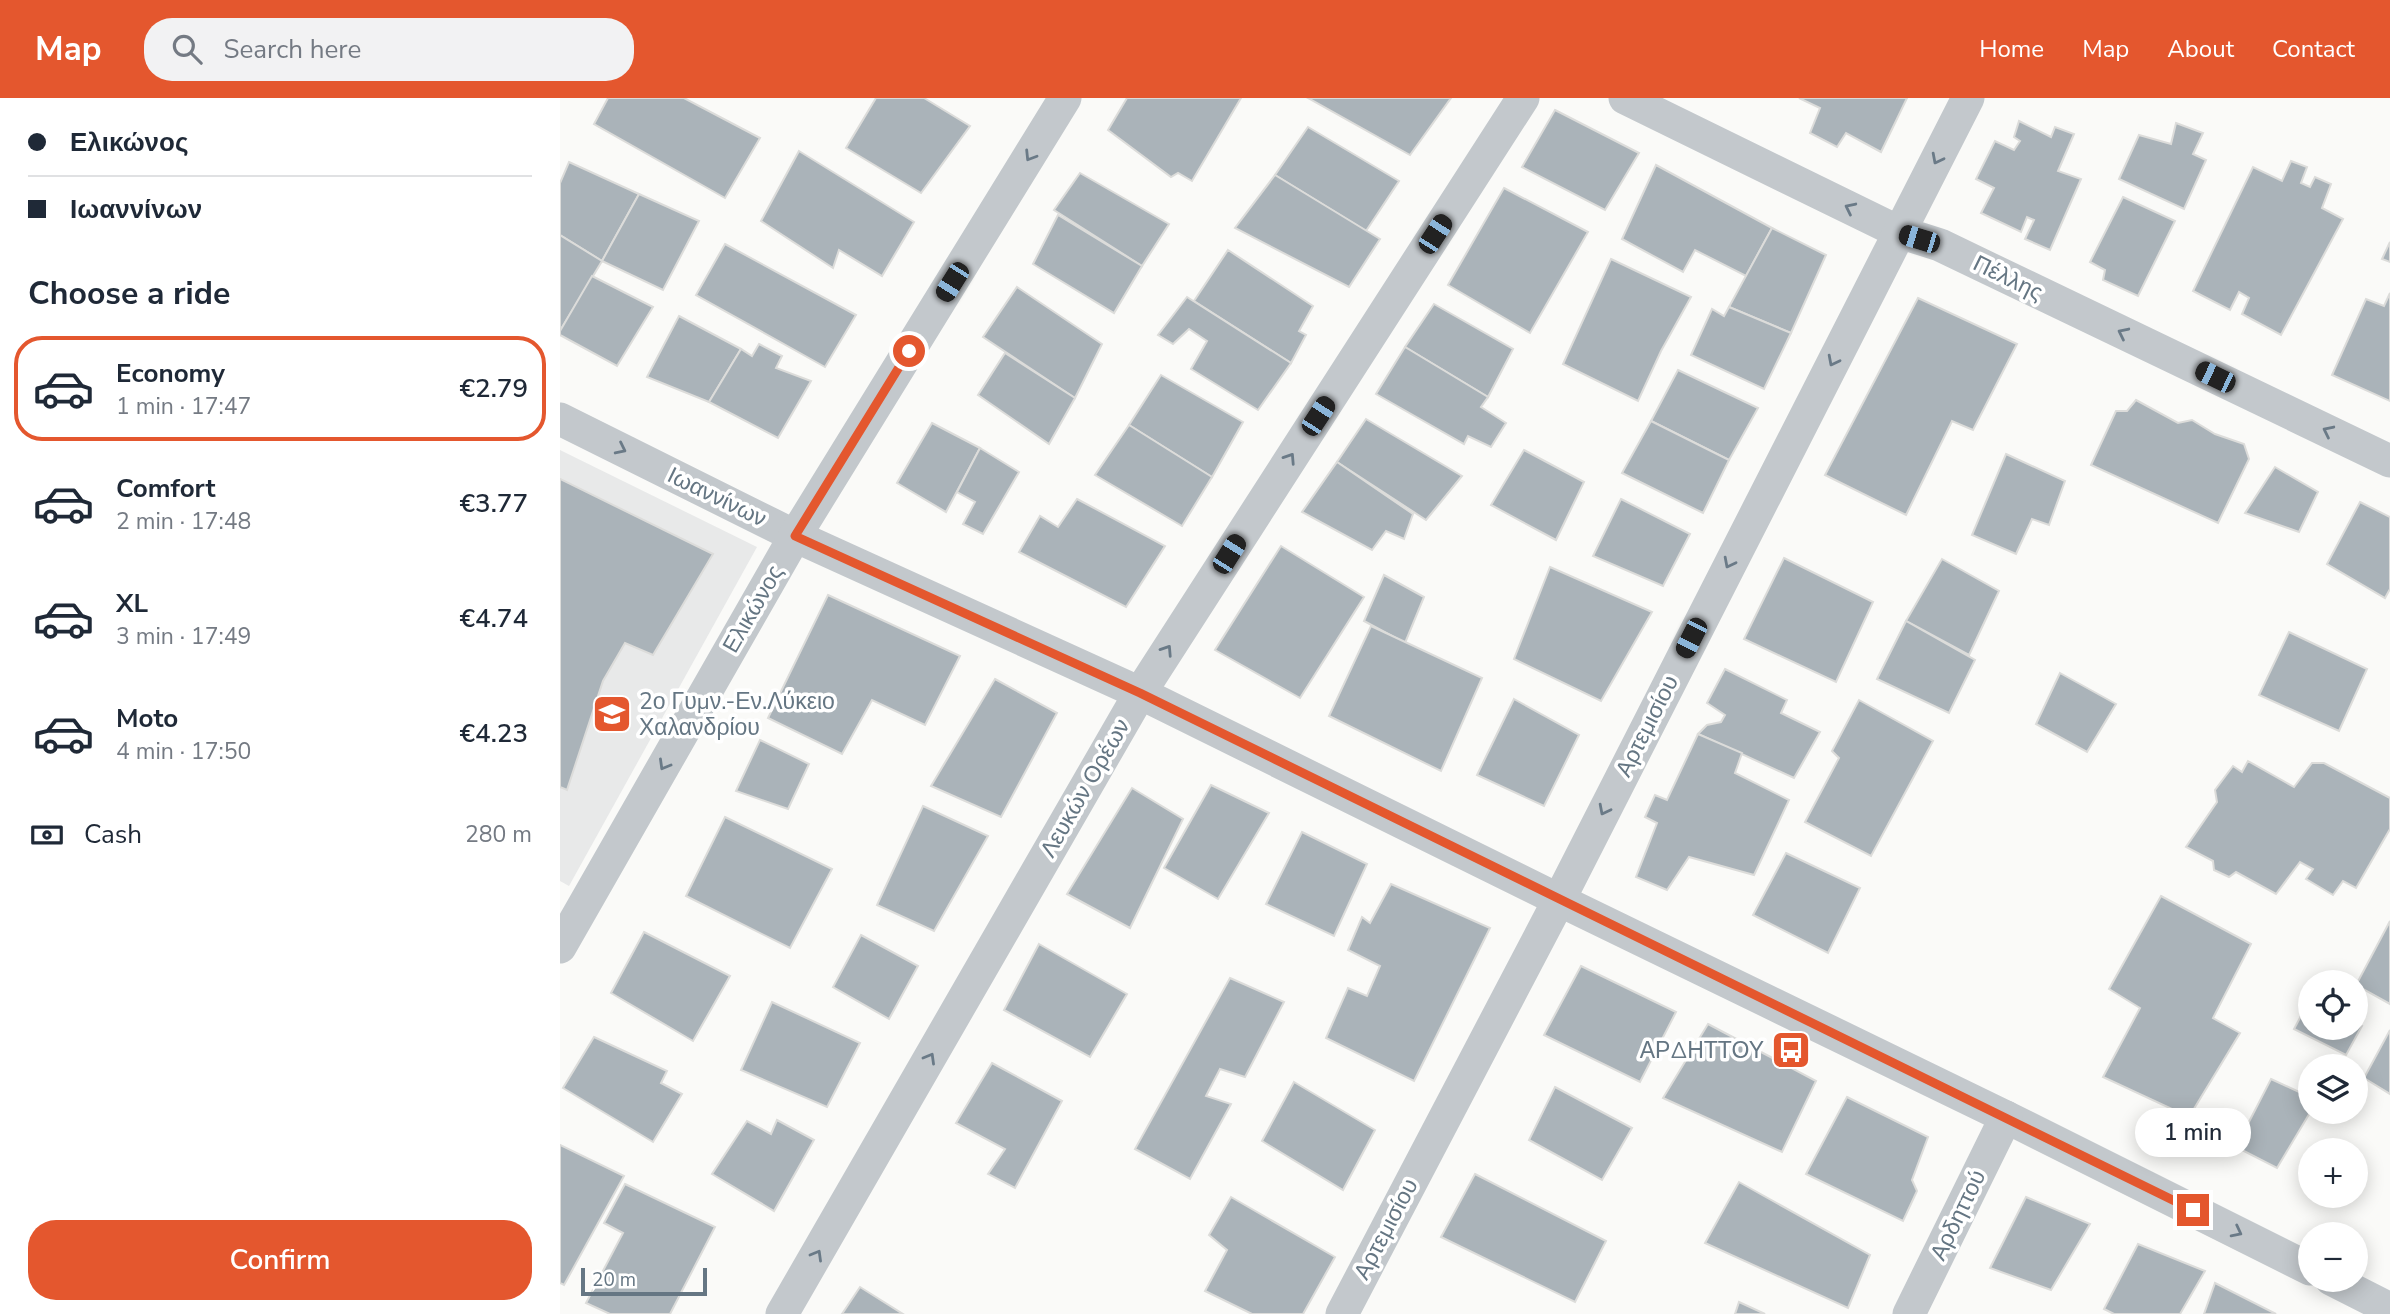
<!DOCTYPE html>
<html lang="en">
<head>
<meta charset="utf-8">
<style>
	body { margin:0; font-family:"Nunito Sans",sans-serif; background:#f2f2f3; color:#1f2937; height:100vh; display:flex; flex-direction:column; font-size:26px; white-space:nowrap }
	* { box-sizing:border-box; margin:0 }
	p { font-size:23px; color:#747a83 }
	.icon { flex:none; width:38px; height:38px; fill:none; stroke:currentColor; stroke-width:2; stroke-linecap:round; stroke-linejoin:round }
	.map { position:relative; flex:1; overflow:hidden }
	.details { display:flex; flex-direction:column; background:#fff; width:560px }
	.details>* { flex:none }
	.top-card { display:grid; align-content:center; height:154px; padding:0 28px; background:#fff }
	.controls { position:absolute; left:1738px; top:872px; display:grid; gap:14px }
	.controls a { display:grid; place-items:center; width:70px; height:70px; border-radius:50%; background:#fff; box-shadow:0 4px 18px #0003; font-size:35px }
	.scale { position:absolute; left:21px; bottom:18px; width:126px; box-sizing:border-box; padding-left:7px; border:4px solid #657683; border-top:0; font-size:19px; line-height:24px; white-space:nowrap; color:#657683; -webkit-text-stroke:5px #fff; paint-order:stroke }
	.end { position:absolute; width:32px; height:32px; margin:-16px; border:9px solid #e4572e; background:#fff; box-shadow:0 0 0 4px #fff }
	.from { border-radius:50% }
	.bubble { position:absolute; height:49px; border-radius:24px; background:#fff; box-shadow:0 4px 18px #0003; font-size:23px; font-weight:600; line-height:49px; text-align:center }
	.car { position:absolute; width:21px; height:42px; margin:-21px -10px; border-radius:9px; box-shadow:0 0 5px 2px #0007; background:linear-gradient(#222 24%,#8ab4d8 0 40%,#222 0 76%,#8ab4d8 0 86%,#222 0) }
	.top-card b { display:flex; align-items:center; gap:24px; height:66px; font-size:26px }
	.top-card b+b { border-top:2px solid #e0e1e3 }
	.top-card i { width:18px; height:18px; background:#1f2937 }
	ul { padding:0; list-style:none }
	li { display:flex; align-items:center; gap:21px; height:105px; margin:0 14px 10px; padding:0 14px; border:4px solid transparent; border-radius:28px }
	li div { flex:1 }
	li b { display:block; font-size:26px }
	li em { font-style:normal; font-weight:600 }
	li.active { border-color:#e4572e }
	li>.icon { width:63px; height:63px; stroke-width:1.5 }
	h2 { padding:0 28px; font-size:32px; line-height:84px }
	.pay { display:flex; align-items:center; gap:18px; height:77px; padding:0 28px; font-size:26px }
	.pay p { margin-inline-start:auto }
	.cta { display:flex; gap:14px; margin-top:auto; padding:14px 28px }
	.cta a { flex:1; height:80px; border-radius:28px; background:#e4572e; color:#fff; font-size:28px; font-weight:600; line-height:80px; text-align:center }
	header { display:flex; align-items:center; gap:42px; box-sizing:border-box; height:98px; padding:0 35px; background:#e4572e; color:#fff }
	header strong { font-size:33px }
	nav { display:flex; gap:38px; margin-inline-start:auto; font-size:24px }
	.search { width:490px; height:63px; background:#f2f2f3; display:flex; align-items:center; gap:18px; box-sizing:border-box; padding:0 24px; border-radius:28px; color:#747a83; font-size:26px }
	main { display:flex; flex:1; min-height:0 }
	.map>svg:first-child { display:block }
	.built { fill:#e8e9e9 }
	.building { fill:#aab3b9; stroke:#dcdcda; stroke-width:2 }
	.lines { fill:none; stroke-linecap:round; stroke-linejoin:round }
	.street { stroke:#c3c8cc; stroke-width:33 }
	.oneway { stroke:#6a7a87 }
	.route { stroke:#e4572e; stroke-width:9 }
	.labels { text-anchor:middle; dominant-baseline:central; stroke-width:7; stroke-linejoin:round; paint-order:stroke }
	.street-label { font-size:23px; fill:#657683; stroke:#fff }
	.poi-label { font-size:23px; fill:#657683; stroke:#fff; text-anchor:start }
</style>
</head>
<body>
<header>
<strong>Map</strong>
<div class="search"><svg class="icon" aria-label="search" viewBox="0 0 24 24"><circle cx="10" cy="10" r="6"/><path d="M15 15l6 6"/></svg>Search here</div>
<nav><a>Home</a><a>Map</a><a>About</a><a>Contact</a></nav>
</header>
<main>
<section class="details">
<div class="top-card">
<b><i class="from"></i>Ελικώνος</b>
<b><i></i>Ιωαννίνων</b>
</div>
<h2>Choose a ride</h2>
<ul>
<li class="active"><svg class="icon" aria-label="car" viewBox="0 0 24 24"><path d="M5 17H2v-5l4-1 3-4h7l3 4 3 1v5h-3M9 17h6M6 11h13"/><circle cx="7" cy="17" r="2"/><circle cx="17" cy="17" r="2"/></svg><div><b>Economy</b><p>1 min · 17:47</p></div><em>€2.79</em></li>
<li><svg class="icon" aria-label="car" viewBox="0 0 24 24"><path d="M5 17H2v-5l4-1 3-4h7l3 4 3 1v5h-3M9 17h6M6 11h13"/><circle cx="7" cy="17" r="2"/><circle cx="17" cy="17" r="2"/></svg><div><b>Comfort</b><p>2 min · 17:48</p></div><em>€3.77</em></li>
<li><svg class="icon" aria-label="car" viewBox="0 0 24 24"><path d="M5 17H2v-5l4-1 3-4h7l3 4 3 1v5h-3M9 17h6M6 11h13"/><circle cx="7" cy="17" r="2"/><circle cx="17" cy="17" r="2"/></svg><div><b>XL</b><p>3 min · 17:49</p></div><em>€4.74</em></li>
<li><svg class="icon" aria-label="car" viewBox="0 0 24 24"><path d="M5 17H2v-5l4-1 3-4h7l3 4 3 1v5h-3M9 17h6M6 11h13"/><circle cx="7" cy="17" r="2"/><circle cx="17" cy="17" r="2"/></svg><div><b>Moto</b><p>4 min · 17:50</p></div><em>€4.23</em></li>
</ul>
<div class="pay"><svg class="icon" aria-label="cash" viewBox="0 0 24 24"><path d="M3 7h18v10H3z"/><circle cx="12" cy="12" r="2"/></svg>Cash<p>280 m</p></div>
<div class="cta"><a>Confirm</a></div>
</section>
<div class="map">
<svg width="1830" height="1216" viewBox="0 0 1830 1216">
	<rect width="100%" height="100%" fill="#fafaf8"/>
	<path class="built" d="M0 352 197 449 9 788 0 783Z"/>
	<g class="building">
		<path d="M48 0H124L200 40 165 100 34 26Z"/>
		<path d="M316 0H364L410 28 361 95 286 50Z"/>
		<path d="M567 0H681L632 83 618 75 611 79 548 32Z"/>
		<path d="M748 0H891L850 57Z"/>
		<path d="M1239 0H1347L1321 54 1286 35 1277 49 1250 35 1260 10Z"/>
		<path d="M995 12 1079 55 1045 112 962 69Z"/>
		<path d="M1459 23 1491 39 1495 29 1514 36 1498 73 1521 81 1490 152 1465 141 1474 122 1467 119 1461 134 1421 115 1434 90 1416 81 1435 43 1454 52 1460 43 1454 39Z"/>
		<path d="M1616 25 1643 35 1633 56 1646 62 1624 111 1559 81 1579 37 1611 46Z"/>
		<path d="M748 29 839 83 806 133 715 77Z"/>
		<path d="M239 53 354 124 322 178 279 152 273 170 201 123Z"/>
		<path d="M1731 63 1747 69 1741 85 1750 89 1755 79 1771 86 1762 110 1783 121 1721 237 1682 216 1689 200 1679 194 1670 212 1633 193 1693 69 1722 83Z"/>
		<path d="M9 64 79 96 42 163 0 137V85Z"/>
		<path d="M1096 67 1212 130 1186 178 1135 152 1123 174 1062 141Z"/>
		<path d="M520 75 609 126 582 168 494 112Z"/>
		<path d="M715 77 820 141 789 189 675 130Z"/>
		<path d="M944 90 1028 134 970 235 888 187Z"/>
		<path d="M79 96 139 123 103 192 42 163Z"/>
		<path d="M1563 99 1615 123 1578 198 1543 182 1545 172 1530 164Z"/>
		<path d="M498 117 582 168 554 215 473 166Z"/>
		<path d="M1212 130 1266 157 1231 235 1169 209Z"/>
		<path d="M0 137 42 163 0 233Z"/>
		<path d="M1830 144V164L1822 161Z"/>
		<path d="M165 146 296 217 265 269 136 197Z"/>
		<path d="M668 152 753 208 739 233 746 237 731 265 634 203Z"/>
		<path d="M1051 161 1131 199 1101 253 1078 303 1003 266Z"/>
		<path d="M32 178 93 209 57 268 0 237V233Z"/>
		<path d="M457 189 542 246 515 300 423 239Z"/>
		<path d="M1830 195V303L1772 277 1806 201 1824 208Z"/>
		<path d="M627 199 731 265 698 312 631 271 647 243 629 231 613 246 598 237Z"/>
		<path d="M1358 200 1457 246 1413 332 1392 323 1346 417 1265 377Z"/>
		<path d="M874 206 953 251 928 299 845 249Z"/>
		<path d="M1169 209 1231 235 1204 291 1131 257 1152 211 1164 218Z"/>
		<path d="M119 218 181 251 149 304 87 279Z"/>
		<path d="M199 246 222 258 216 270 251 283 218 340 149 304 181 251 192 258Z"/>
		<path d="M845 249 928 299 921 309 946 325 931 349 908 338 904 346 816 296Z"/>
		<path d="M445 255 515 300 489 346 418 297Z"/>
		<path d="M1118 272 1198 310 1169 362 1091 323Z"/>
		<path d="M601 277 683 324 652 379 569 327Z"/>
		<path d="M1576 302 1618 325 1632 322 1655 336 1684 346 1689 361 1658 425 1531 367 1556 313H1567Z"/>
		<path d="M806 321 902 378 866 422 777 364Z"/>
		<path d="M1091 323 1169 362 1143 415 1062 375Z"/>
		<path d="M372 325 420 350 386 414 337 385Z"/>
		<path d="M569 327 652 379 622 428 535 377Z"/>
		<path d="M420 350 459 374 423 436 403 426 415 404 397 394Z"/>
		<path d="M964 352 1024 384 996 442 931 407Z"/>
		<path d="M1446 356 1505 383 1489 427 1472 421 1456 456 1412 437Z"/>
		<path d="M777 364 853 416 844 441 826 433 812 452 742 414Z"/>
		<path d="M1715 369 1758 394 1739 434 1685 415Z"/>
		<path d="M0 381 153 456 93 557 65 545 43 583 7 692 0 689Z"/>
		<path d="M517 401 605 448 566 509 459 454 480 418 498 429Z"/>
		<path d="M1061 401 1130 436 1103 488 1033 458Z"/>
		<path d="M1800 404 1830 419V491L1825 500 1767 466Z"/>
		<path d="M721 448 804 499 740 600 655 552Z"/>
		<path d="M1224 460 1313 504 1276 584 1184 541Z"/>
		<path d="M1382 461 1439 493 1409 557 1346 523Z"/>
		<path d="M990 469 1092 514 1041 603 954 561Z"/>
		<path d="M824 477 864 499 845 545 804 523Z"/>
		<path d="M268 497 400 558 365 627 312 602 282 656 208 620Z"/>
		<path d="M1346 523 1415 562 1389 615 1317 581Z"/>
		<path d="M811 528 922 580 881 673 769 618Z"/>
		<path d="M1729 534 1807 571 1779 633 1699 597Z"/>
		<path d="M1165 571 1227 602 1221 615 1260 634 1234 680 1138 636 1147 627 1161 624 1165 617 1147 605Z"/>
		<path d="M1500 575 1556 606 1527 654 1476 626Z"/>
		<path d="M435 581 497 615 441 719 371 688Z"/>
		<path d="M954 601 1019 637 984 708 917 677Z"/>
		<path d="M1299 602 1373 643 1311 758 1245 724 1279 660 1272 653Z"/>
		<path d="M1138 636 1182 655 1175 675 1229 702 1194 777 1129 759 1107 792 1076 779 1097 725 1085 719 1095 697 1107 702Z"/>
		<path d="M200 642 249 666 228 711 176 693Z"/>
		<path d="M1688 663 1734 689 1752 665H1764L1830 700V731L1796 790 1783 783 1773 797 1746 781 1753 771 1740 764 1716 796 1676 774 1669 779 1654 772 1653 763 1626 749 1657 704 1655 692 1673 668 1682 674Z"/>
		<path d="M651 687 709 715 658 801 604 770Z"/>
		<path d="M572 690 623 721 570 830 507 796Z"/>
		<path d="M363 708 428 738 374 833 317 807Z"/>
		<path d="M165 719 272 771 230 850 126 798Z"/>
		<path d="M742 734 807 766 774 838 706 806Z"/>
		<path d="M1226 755 1300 790 1268 855 1193 817Z"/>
		<path d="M831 786 930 830 854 983 766 940 788 890 807 898 820 868 788 852 802 819 810 825Z"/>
		<path d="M1601 798 1691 846 1653 920 1680 935 1629 1019 1543 979 1580 910 1549 891Z"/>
		<path d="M1830 823V906L1796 887Z"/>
		<path d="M84 834 170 878 133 943 51 895Z"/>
		<path d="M301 837 358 868 329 921 273 889Z"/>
		<path d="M479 846 567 896 530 959 444 912Z"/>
		<path d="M1021 868 1116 914 1080 984 984 937Z"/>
		<path d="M670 880 724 904 685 979 660 971 646 998 671 1006 630 1081 575 1051Z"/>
		<path d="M1749 903 1750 929H1796V925L1802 928 1786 957 1734 931Z"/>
		<path d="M212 904 300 945 267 1009 181 972Z"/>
		<path d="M1148 926 1256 983 1222 1054 1103 1000Z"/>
		<path d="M1830 932V996L1804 980Z"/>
		<path d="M34 939 107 973 101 985 122 996 93 1044 3 990Z"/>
		<path d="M432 965 502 1003 455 1090 428 1076 445 1051 396 1025Z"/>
		<path d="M1711 981 1750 999 1751 1013 1717 1070 1676 1049Z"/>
		<path d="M734 984 815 1032 783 1092 702 1043Z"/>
		<path d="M995 989 1072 1030 1042 1082 969 1042Z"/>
		<path d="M1287 999 1368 1039 1352 1082 1357 1093 1343 1123 1246 1076Z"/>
		<path d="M217 1022 254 1042 214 1113 152 1076 187 1023 211 1036Z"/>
		<path d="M0 1047 64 1078 4 1187 0 1185Z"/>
		<path d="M915 1076 1046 1143 1015 1204 881 1139Z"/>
		<path d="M1179 1084 1310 1157 1288 1210 1145 1145Z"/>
		<path d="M65 1086 155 1129 110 1216H50L26 1205 63 1135 44 1125Z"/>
		<path d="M671 1099 775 1159 743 1216H692L645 1193 667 1152 649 1137Z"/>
		<path d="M1466 1099 1530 1126 1491 1192 1430 1170Z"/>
		<path d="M1578 1146 1645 1173 1620 1216H1554L1544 1211Z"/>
		<path d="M1655 1185 1716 1216H1644Z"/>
		<path d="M300 1189 343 1216H282Z"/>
		<path d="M1179 1204 1205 1216H1175Z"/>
	</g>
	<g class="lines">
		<g class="street">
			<path d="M1065 0 1339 134 1380 147 1830 363"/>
			<path d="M0 321 235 438 580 595 999 802 1446 1019 1750 1171"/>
			<path d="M0 849 235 438 505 0"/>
			<path d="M1771 1181 1830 1211"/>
			<path d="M222 1216 580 595 963 0"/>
			<path d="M782 1216 999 802 1408 0"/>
			<path d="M1349 1216 1446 1019"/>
		</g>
	</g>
	<defs><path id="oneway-chevron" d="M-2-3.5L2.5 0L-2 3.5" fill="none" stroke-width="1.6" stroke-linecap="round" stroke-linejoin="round" transform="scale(1.75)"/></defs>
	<g class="oneway">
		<use href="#oneway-chevron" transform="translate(470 58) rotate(122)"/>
		<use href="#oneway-chevron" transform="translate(1377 61) rotate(117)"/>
		<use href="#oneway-chevron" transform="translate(1290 110) rotate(-154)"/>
		<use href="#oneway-chevron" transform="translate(1563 235) rotate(-154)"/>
		<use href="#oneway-chevron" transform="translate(1273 263) rotate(117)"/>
		<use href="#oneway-chevron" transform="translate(1768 333) rotate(-154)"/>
		<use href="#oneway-chevron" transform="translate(61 351) rotate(26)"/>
		<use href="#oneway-chevron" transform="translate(730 360) rotate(-57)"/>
		<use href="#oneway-chevron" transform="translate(1169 465) rotate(117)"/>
		<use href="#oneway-chevron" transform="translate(607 552) rotate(-57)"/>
		<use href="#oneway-chevron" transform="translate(104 667) rotate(120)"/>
		<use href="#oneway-chevron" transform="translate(1044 712) rotate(117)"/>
		<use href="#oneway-chevron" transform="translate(370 960) rotate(-60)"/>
		<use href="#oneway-chevron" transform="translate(1677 1134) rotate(27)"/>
		<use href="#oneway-chevron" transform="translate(257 1157) rotate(-60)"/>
	</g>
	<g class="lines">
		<path class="route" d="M349 253 235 438 580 595 1633 1112"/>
	</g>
	<defs>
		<g id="school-square" transform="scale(2.0125)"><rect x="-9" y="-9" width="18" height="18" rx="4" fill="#e4572e" stroke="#fff"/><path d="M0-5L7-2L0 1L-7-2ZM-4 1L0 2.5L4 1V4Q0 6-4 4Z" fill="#fff"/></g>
		<g id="bus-square" transform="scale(2.0125)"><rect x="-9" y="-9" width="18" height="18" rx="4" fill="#e4572e" stroke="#fff"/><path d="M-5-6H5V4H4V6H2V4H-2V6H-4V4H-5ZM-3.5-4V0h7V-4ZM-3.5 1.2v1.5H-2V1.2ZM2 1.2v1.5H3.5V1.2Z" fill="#fff"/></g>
	</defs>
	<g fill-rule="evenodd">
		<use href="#school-square" x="52" y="616"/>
		<use href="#bus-square" x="1231" y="952"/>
	</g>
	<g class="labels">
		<g class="street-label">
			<text transform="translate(1448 180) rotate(26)">Πέλλης</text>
			<text transform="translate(157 399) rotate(26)">Ιωαννίνων</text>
			<text transform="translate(193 511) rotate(-60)">Ελικώνος</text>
			<text transform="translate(1087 628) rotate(-63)">Αρτεμισίου</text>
			<text transform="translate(525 690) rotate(-60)">Λευκών Ορέων</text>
			<text transform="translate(1398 1117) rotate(-64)">Αρδηττού</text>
			<text transform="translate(826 1131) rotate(-62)">Αρτεμισίου</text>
		</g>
		<g class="poi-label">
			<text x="79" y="603">2ο Γυμν.-Εν.Λύκειο<tspan x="79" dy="26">Χαλανδρίου</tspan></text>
			<text x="1204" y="952" text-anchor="end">ΑΡΔΗΤΤΟΥ</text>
		</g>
	</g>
</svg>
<div class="controls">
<a><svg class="icon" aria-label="locate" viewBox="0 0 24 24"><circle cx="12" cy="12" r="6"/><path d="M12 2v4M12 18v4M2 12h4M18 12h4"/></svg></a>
<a><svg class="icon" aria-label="layers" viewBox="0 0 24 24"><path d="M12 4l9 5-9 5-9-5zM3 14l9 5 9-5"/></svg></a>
<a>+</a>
<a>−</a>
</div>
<div class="scale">20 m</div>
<i class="end from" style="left:349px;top:253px"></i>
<i class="end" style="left:1633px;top:1112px"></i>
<div class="bubble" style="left:1575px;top:1010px;width:116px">1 min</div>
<i class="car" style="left:875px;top:136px;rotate:33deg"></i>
<i class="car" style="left:1359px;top:141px;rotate:287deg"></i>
<i class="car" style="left:392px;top:184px;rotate:212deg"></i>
<i class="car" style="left:1655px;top:279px;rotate:296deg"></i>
<i class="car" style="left:758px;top:318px;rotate:33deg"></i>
<i class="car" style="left:669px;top:456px;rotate:32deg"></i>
<i class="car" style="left:1131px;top:540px;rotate:207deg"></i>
</div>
</main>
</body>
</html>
